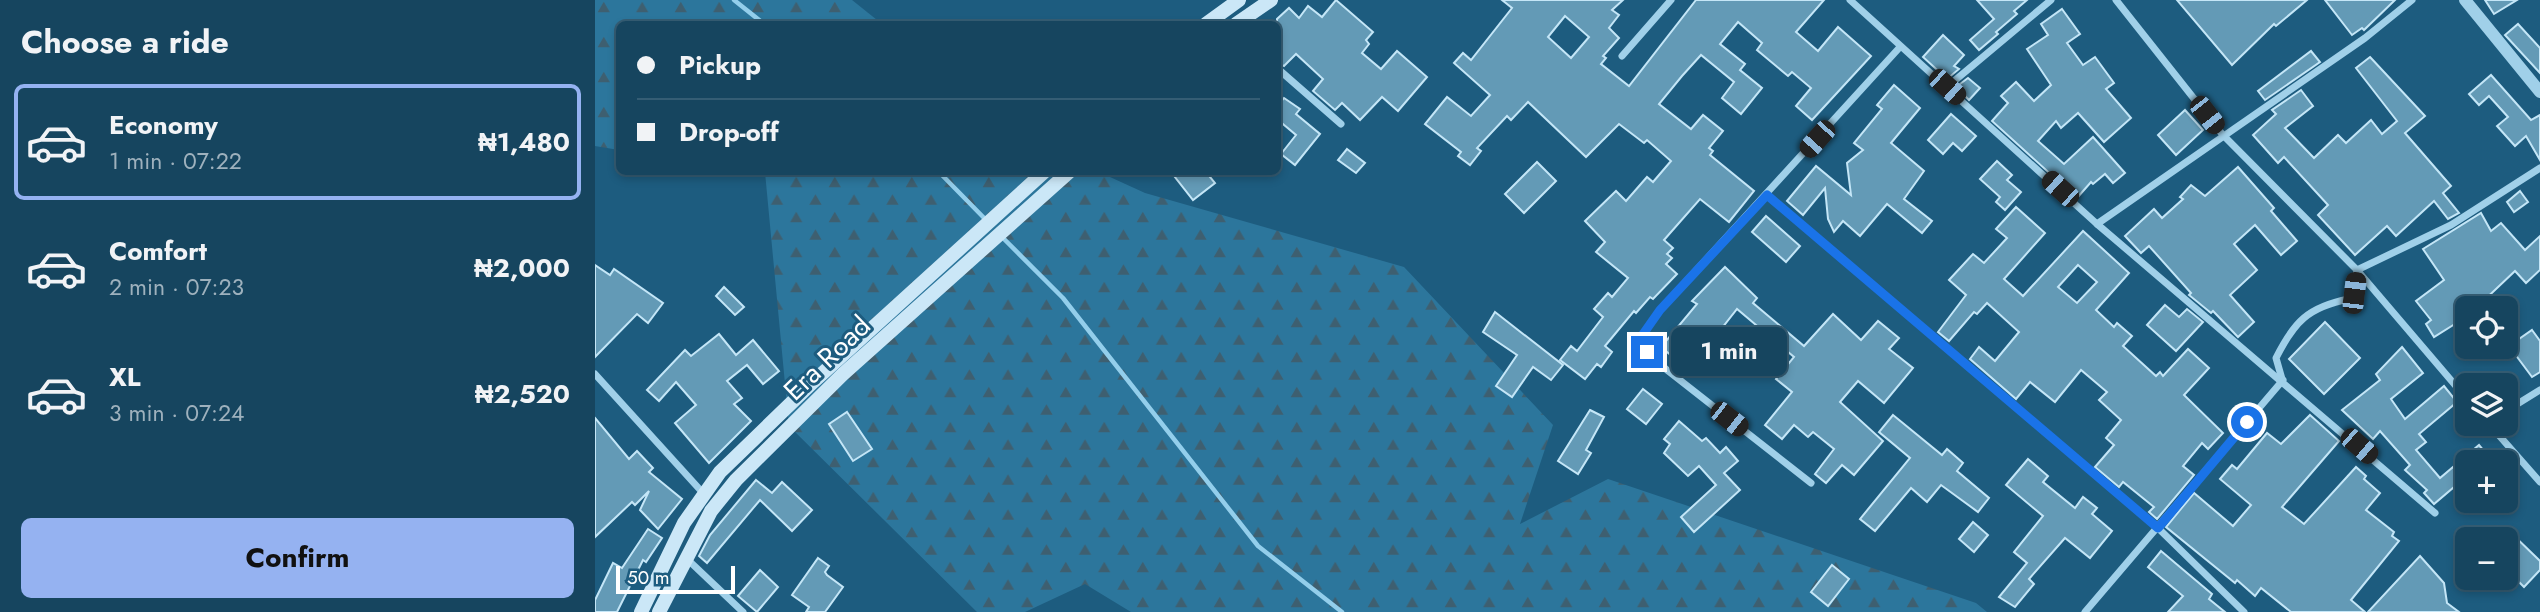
<!DOCTYPE html>
<html lang="en">
<head>
<meta charset="utf-8">
<style>
	body { margin:0; font-family:Jost,sans-serif; background:#234f68; color:#f1f3f6; height:100vh; display:flex; flex-direction:column; font-size:26px; white-space:nowrap }
	* { box-sizing:border-box; margin:0 }
	p { font-size:23px; color:#9eb1bd }
	.icon { flex:none; width:38px; height:38px; fill:none; stroke:currentColor; stroke-width:2; stroke-linecap:round; stroke-linejoin:round }
	.map { position:relative; flex:1; overflow:hidden }
	.sheet { display:flex; flex-direction:column; background:#16455f; width:595px }
	.sheet>* { flex:none }
	.hud { position:absolute; left:21px; top:21px; width:665px; height:154px; border-radius:10px; box-shadow:0 4px 10px #0003,0 0 0 2px #355d74; display:grid; align-content:center; height:154px; padding:0 21px; background:#16455f }
	.controls { position:absolute; left:1860px; top:296px; display:grid; gap:14px }
	.controls a { display:grid; place-items:center; width:63px; height:63px; border-radius:10px; background:#16455f; box-shadow:0 4px 10px #0003,0 0 0 2px #355d74; font-size:35px }
	.scale { position:absolute; left:21px; bottom:18px; width:119px; box-sizing:border-box; padding-left:7px; border:4px solid #fff; border-top:0; font-size:19px; line-height:24px; white-space:nowrap; color:#fff; -webkit-text-stroke:5px #1d5c7f; paint-order:stroke }
	.end { position:absolute; width:32px; height:32px; margin:-16px; border:9px solid #1a73e8; background:#fff; box-shadow:0 0 0 4px #fff }
	.from { border-radius:50% }
	.bubble { position:absolute; height:49px; border-radius:10px; background:#16455f; box-shadow:0 4px 10px #0003,0 0 0 2px #355d74; font-size:23px; font-weight:700; line-height:49px; text-align:center }
	.car { position:absolute; width:21px; height:42px; margin:-21px -10px; border-radius:9px; box-shadow:0 0 5px 2px #0007; background:linear-gradient(#222 24%,#8ab4d8 0 40%,#222 0 76%,#8ab4d8 0 86%,#222 0) }
	.hud b { display:flex; align-items:center; gap:24px; height:66px; font-size:26px }
	.hud b+b { border-top:2px solid #355d74 }
	.hud i { width:18px; height:18px; background:#f1f3f6 }
	ul { padding:0; list-style:none }
	li { display:flex; align-items:center; gap:21px; height:116px; margin:0 14px 10px; padding:0 7px; border:4px solid transparent; border-radius:10px }
	li div { flex:1 }
	li b { display:block; font-size:26px }
	li em { font-style:normal; font-weight:700 }
	li.current { border-color:#95b2f1 }
	li>.icon { width:63px; height:63px; stroke-width:1.5 }
	h2 { padding:0 21px; font-size:32px; line-height:84px }
	.action { display:flex; gap:14px; margin-top:auto; padding:14px 21px }
	.action a { flex:1; height:80px; border-radius:10px; background:#95b2f1; color:#111; font-size:28px; font-weight:700; line-height:80px; text-align:center }
	main { display:flex; flex:1; min-height:0 }
	.map>svg:first-child { display:block }
	.forest { fill:url(#forest-firs) }
	.lines { fill:none; stroke-linecap:round; stroke-linejoin:round }
	.stream { stroke:#93ceeb; stroke-width:4.5 }
	.building { fill:#639ab6; stroke:#c4e6f7; stroke-width:2; fill-rule:evenodd }
	.minor { stroke:#a0d0e9; stroke-width:7 }
	.tertiary { stroke:#a0d0e9; stroke-width:12 }
	.secondary { stroke:#cbe7f7; stroke-width:14 }
	.route { stroke:#1a73e8; stroke-width:9 }
	.labels { text-anchor:middle; dominant-baseline:central; stroke-width:6; stroke-linejoin:round; paint-order:stroke }
	.street-label { font-size:28px; fill:#fff; stroke:#1d5c7f }
</style>
</head>
<body>
<main>
<section class="sheet">
<h2>Choose a ride</h2>
<ul>
<li class="current"><svg class="icon" aria-label="car" viewBox="0 0 24 24"><path d="M5 17H2v-5l4-1 3-4h7l3 4 3 1v5h-3M9 17h6M6 11h13"/><circle cx="7" cy="17" r="2"/><circle cx="17" cy="17" r="2"/></svg><div><b>Economy</b><p>1 min · 07:22</p></div><em>₦1,480</em></li>
<li><svg class="icon" aria-label="car" viewBox="0 0 24 24"><path d="M5 17H2v-5l4-1 3-4h7l3 4 3 1v5h-3M9 17h6M6 11h13"/><circle cx="7" cy="17" r="2"/><circle cx="17" cy="17" r="2"/></svg><div><b>Comfort</b><p>2 min · 07:23</p></div><em>₦2,000</em></li>
<li><svg class="icon" aria-label="car" viewBox="0 0 24 24"><path d="M5 17H2v-5l4-1 3-4h7l3 4 3 1v5h-3M9 17h6M6 11h13"/><circle cx="7" cy="17" r="2"/><circle cx="17" cy="17" r="2"/></svg><div><b>XL</b><p>3 min · 07:24</p></div><em>₦2,520</em></li>
</ul>
<div class="action"><a>Confirm</a></div>
</section>
<div class="map">
<svg width="1945" height="612" viewBox="0 0 1945 612">
	<defs>
		<pattern id="forest-firs" width="22" height="20" patternUnits="userSpaceOnUse" patternTransform="scale(1.75)"><rect width="22" height="20" fill="#2c769c"/><path d="M5 1l3.5 6h-7zM16 11l3.5 6h-7z" fill="#3e5f70"/></pattern>
	</defs>
	<rect width="100%" height="100%" fill="#1d5c7f"/>
	<g class="forest">
		<path d="M0 0H257L287 24H24V150L0 146Z"/>
		<path d="M167 172H504L550 193 809 267 958 425 925 524 1013 479 1381 603 1392 612H536L490 584 430 612H382L194 426 170 172Z"/>
	</g>
	<g class="lines">
		<g class="stream">
			<path d="M139 0 169 24"/>
			<path d="M344 172 392 221"/>
			<path d="M405 235 468 298 663 546 747 612"/>
		</g>
	</g>
	<g class="building">
		<path d="M741 0 778 32 771 40 774 44 767 53 786 69 802 51 832 77 803 111 787 97 765 120 747 103 740 110 718 91 728 79 701 54 689 66 682 62V19L694 8 704 18 713 6 727 17Z"/>
		<path d="M907 0H1028L1017 10 1024 15 1014 28 1024 38 1008 56 1011 58 1006 64 1034 86 1101 0H1229L1201 32 1223 51 1243 27 1276 56 1217 120 1201 106 1216 88 1197 72 1193 76 1162 50 1167 43 1143 22 1125 44 1150 64 1145 70 1167 88 1146 114 1127 98 1139 82 1106 55 1087 76 1064 104 1096 129 1108 115 1128 131 1114 148 1118 151 1115 155 1159 191 1134 222 1105 199 1069 240 1078 248 1072 254 1077 258 1071 264 1082 274 1058 299 1055 297 1041 313 1039 311 1010 346 1017 352 1006 367 1002 364 990 379 965 360 976 346 982 351 1008 317 999 309 1013 293 1017 297 1033 278 1001 252 1010 242 990 221 1021 191 1031 201 1052 177 1058 182 1076 161 1052 140 1049 143 1024 124 991 157 933 102 916 120 912 116 882 148 886 151 875 165 863 156 866 152 830 124 852 97 876 116 895 95 859 63 868 53 876 60 917 8ZM970 16 994 37 976 58 953 37Z"/>
		<path d="M1382 0H1432L1419 11 1422 14 1401 32 1403 34 1384 50 1375 40 1399 19Z"/>
		<path d="M1582 0H1712L1681 26 1679 24 1637 65Z"/>
		<path d="M1730 0H1800L1769 30 1767 28 1757 35Z"/>
		<path d="M1890 0H1922L1899 14Z"/>
		<path d="M1467 9 1485 34 1472 43 1488 65 1500 57 1519 83 1511 89 1536 118 1509 142 1483 113 1466 128 1461 121 1443 141 1469 164 1498 137 1530 173 1518 183 1510 174 1498 184 1496 182 1482 198 1397 121 1413 103 1406 96 1421 82 1439 101 1456 85 1432 49 1453 35 1446 24Z"/>
		<path d="M1923 24 1945 48V73L1910 35Z"/>
		<path d="M1348 35 1369 55 1359 66 1364 69 1352 79 1328 57Z"/>
		<path d="M1716 51 1725 62 1670 100 1663 91Z"/>
		<path d="M1775 57 1830 116 1810 133 1856 186 1848 193 1864 213 1853 219 1839 201 1801 236 1792 226 1760 255 1723 215 1733 205 1689 157 1683 163 1658 135 1681 114 1677 110 1706 90 1718 106 1690 128 1719 158 1743 135 1751 143 1776 120 1787 134 1802 121 1761 68Z"/>
		<path d="M1896 75 1936 120 1945 115V160L1931 136 1920 146 1902 126 1913 117 1894 96 1884 105 1874 94Z"/>
		<path d="M1373 78 1385 88 1374 100 1361 87Z"/>
		<path d="M1299 85 1325 108 1296 143 1329 171 1309 199 1337 221 1327 233 1292 204 1265 236 1248 221 1239 232 1233 219 1230 188 1208 215 1192 201 1221 166 1256 195 1252 163 1268 150 1259 143 1287 109 1282 105Z"/>
		<path d="M689 98 705 109 701 114 725 134 700 165 686 154 701 135 682 119V107Z"/>
		<path d="M1590 110 1608 130 1581 155 1563 135Z"/>
		<path d="M1356 114 1381 136 1367 151 1358 143 1348 154 1333 140Z"/>
		<path d="M752 149 770 163 761 173 743 160Z"/>
		<path d="M1402 161 1417 175 1412 180 1426 192 1410 210 1401 202 1405 197 1385 179Z"/>
		<path d="M942 162 961 181 929 213 910 194Z"/>
		<path d="M1643 167 1679 208 1676 211 1702 241 1686 255 1660 225 1639 244 1662 270 1635 295 1659 322 1643 337 1618 311 1616 313 1594 295 1596 293 1554 246 1546 253 1530 236 1559 209 1567 218 1588 199 1585 197 1596 185 1610 196Z"/>
		<path d="M576 172H611L620 183 598 200Z"/>
		<path d="M1925 191 1933 202 1919 212 1912 202Z"/>
		<path d="M1421 207 1450 233 1409 279 1428 296 1488 231 1534 273 1501 310 1519 327 1522 323 1537 336 1528 346 1561 376 1565 372 1568 376 1593 349 1614 368 1589 395 1628 433 1613 449 1607 443 1588 466 1599 475 1562 519 1554 512 1559 507 1528 482 1524 487 1500 467 1519 445 1511 438 1526 420 1504 400 1512 392 1486 370 1460 402 1435 382 1421 399 1375 359 1384 347 1400 361 1424 332 1392 303 1382 314 1379 312 1354 341 1343 332 1371 295 1354 280 1378 254 1389 263 1412 238 1401 229ZM1483 265 1502 282 1482 303 1463 287Z"/>
		<path d="M1886 213 1896 231 1906 223 1930 250 1945 236V270L1931 283 1920 271 1881 308H1872L1871 317 1839 337 1831 324 1836 320 1821 301 1849 280 1828 249Z"/>
		<path d="M1171 216 1205 246 1191 262 1157 232Z"/>
		<path d="M0 265 15 275 19 269 68 303 53 323 42 314 0 357Z"/>
		<path d="M1130 267 1162 298 1158 303 1209 346 1238 314 1266 340 1283 321 1304 338 1294 349 1318 368 1289 403 1263 381 1245 402 1288 441 1259 475 1247 465 1231 483 1220 474 1239 449 1218 432 1213 437 1199 425 1187 439 1170 425 1197 392 1181 379 1199 357 1142 309 1094 370 1066 347 1102 304 1097 301Z"/>
		<path d="M129 287 149 307 140 315 121 296Z"/>
		<path d="M1570 305 1584 317 1592 309 1608 322 1581 351 1552 325Z"/>
		<path d="M900 312 968 365 956 380 938 367 917 397 901 386 922 355 888 332Z"/>
		<path d="M1730 322 1765 358 1729 394 1694 359Z"/>
		<path d="M1937 330 1945 341V372L1937 377 1914 346Z"/>
		<path d="M124 334 141 355 158 340 184 371 168 384 152 365 132 381 147 398 139 404 156 421 114 463 80 423 101 405 81 382 64 401 52 390 90 350 96 356Z"/>
		<path d="M1807 347 1828 373 1796 399 1810 419 1849 386 1862 402 1824 434 1831 442 1821 450 1845 478 1884 445 1898 462H1872V490L1865 482 1839 504 1829 493 1832 490 1810 470 1815 465 1785 431 1778 439 1747 410 1785 380 1781 374Z"/>
		<path d="M1048 389 1067 404 1051 424 1032 409Z"/>
		<path d="M995 410 1009 417 991 450 996 453 983 474 963 461Z"/>
		<path d="M252 412 277 449 258 461 234 424Z"/>
		<path d="M1298 415 1347 455 1352 449 1368 463 1362 471 1394 498 1383 512 1346 485 1332 502 1316 488 1280 531 1265 519 1315 458 1284 432Z"/>
		<path d="M1715 415 1744 441 1687 507 1709 524 1761 467 1771 476 1769 479 1785 493 1771 510 1799 532 1797 536 1804 541 1756 600 1770 612H1696L1666 588 1660 596 1642 580 1640 583 1571 527 1599 493 1638 526 1656 505 1625 479 1637 465 1642 469 1672 433 1686 444Z"/>
		<path d="M0 418 34 459 42 451 58 468 54 472 87 499 63 529 45 510 54 491 40 505 37 502 0 537Z"/>
		<path d="M1084 421 1107 441 1111 438 1125 453 1131 447 1143 461 1129 473 1145 490 1099 532 1086 517 1121 485 1104 466 1093 476 1069 453 1075 444 1069 439Z"/>
		<path d="M1433 459 1453 476 1448 482 1480 508 1488 497 1502 508 1497 514 1517 531 1495 558 1470 538 1434 579 1439 584 1420 607 1404 597 1432 563 1419 552 1448 516 1411 485Z"/>
		<path d="M161 480 177 493 187 482 217 510 197 531 165 500 112 563 104 556 115 535Z"/>
		<path d="M1378 522 1393 535 1379 552 1364 539Z"/>
		<path d="M1911 528 1945 561V570L1929 587 1911 569Z"/>
		<path d="M53 529 67 538 51 562 48 560 22 612H0V600L18 563 27 568Z"/>
		<path d="M1566 551 1617 594 1614 599 1630 612H1573L1588 596 1553 567Z"/>
		<path d="M1825 556 1849 583 1852 603 1864 612H1773Z"/>
		<path d="M223 558 234 566 230 572 232 575 248 587 230 612H211L214 607 197 595Z"/>
		<path d="M1237 565 1254 579 1233 606 1216 592Z"/>
		<path d="M165 570 183 587 162 612 143 596Z"/>
	</g>
	<g class="lines">
		<g class="minor">
			<path d="M1255 0 1502 224 1840 513"/>
			<path d="M1521 0 1627 134 1762 270 1872 399"/>
			<path d="M1027 56 1076 0"/>
			<path d="M682 68 746 124"/>
			<path d="M1352 87 1456 0"/>
			<path d="M1172 195 1563 528 1649 612"/>
			<path d="M1502 224 1770 38 1817 0"/>
			<path d="M0 374 108 493"/>
			<path d="M1687 379 1681 358C1699 322 1713 307 1754 299L1759 293 1762 270 1856 225 1945 168"/>
			<path d="M1911 411 1945 390"/>
			<path d="M1894 424 1945 482"/>
			<path d="M1216 483 1072 370 1052 352 1046 337 1065 310 1305 47"/>
			<path d="M91 558 148 612"/>
			<path d="M1490 612 1688 380"/>
		</g>
		<path class="tertiary" d="M1870 0 1945 92"/>
		<g class="secondary">
			<path d="M611 24 644 0"/>
			<path d="M641 24 676 0"/>
			<path d="M46 612 89 523 125 472 218 382 449 172"/>
			<path d="M64 612 116 511 141 480 248 374 474 172"/>
		</g>
	</g>
	<g class="lines">
		<path class="route" d="M1052 352 1046 337 1065 310 1172 195 1563 528 1652 422"/>
	</g>
	<g class="labels">
		<g class="street-label">
			<text transform="translate(232 358) rotate(-44)">Era Road</text>
		</g>
	</g>
</svg>
<div class="controls">
<a><svg class="icon" aria-label="locate" viewBox="0 0 24 24"><circle cx="12" cy="12" r="6"/><path d="M12 2v4M12 18v4M2 12h4M18 12h4"/></svg></a>
<a><svg class="icon" aria-label="layers" viewBox="0 0 24 24"><path d="M12 4l9 5-9 5-9-5zM3 14l9 5 9-5"/></svg></a>
<a>+</a>
<a>−</a>
</div>
<div class="scale">50 m</div>
<i class="end from" style="left:1652px;top:422px"></i>
<i class="end" style="left:1052px;top:352px"></i>
<div class="bubble" style="left:1076px;top:327px;width:116px">1 min</div>
<i class="car" style="left:1352px;top:87px;rotate:132deg"></i>
<i class="car" style="left:1612px;top:115px;rotate:142deg"></i>
<i class="car" style="left:1222px;top:139px;rotate:222deg"></i>
<i class="car" style="left:1465px;top:189px;rotate:312deg"></i>
<i class="car" style="left:1759px;top:293px;rotate:7deg"></i>
<i class="car" style="left:1134px;top:419px;rotate:128deg"></i>
<i class="car" style="left:1764px;top:446px;rotate:131deg"></i>
<div class="hud">
<b><i class="from"></i>Pickup</b>
<b><i></i>Drop-off</b>
</div>
</div>
</main>
</body>
</html>
